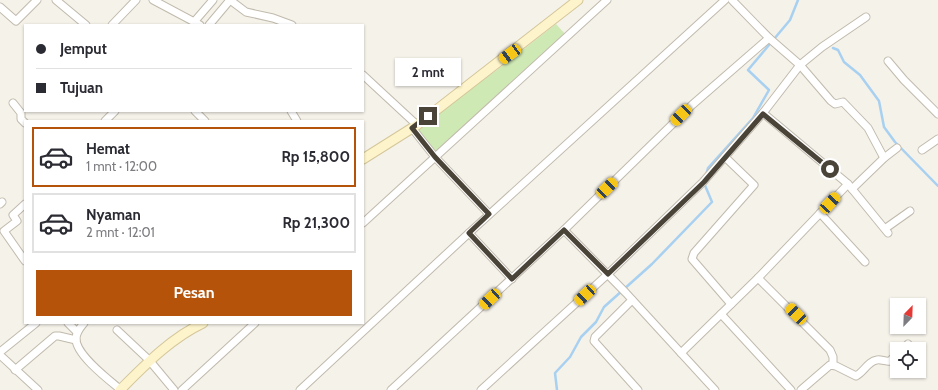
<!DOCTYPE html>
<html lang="id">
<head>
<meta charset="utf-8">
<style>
	body { margin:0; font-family:Cabin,sans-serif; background:#f7f7f7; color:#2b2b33; height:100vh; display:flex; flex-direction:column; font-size:15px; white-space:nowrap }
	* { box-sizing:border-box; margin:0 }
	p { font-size:13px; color:#7c7c81 }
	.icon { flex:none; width:22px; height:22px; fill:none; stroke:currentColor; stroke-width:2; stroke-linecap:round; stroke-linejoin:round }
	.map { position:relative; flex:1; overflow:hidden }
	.drawer { position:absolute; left:24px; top:120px; width:340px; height:204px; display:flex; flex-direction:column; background:#fff; border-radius:0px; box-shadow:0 1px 3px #0004 }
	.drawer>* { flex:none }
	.top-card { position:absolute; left:24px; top:24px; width:340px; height:88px; border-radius:0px; box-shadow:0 1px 3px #0004; display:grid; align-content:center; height:88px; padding:0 12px; background:#fff }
	.needle { width:26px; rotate:23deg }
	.controls { position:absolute; left:890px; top:298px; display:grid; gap:8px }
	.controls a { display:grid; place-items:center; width:36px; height:36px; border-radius:0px; background:#fff; box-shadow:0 1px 3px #0004; font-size:20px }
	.end { position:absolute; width:18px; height:18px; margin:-9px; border:5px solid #494338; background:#fff; box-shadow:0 0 0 2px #fff }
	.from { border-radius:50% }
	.bubble { position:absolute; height:28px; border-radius:0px; background:#fff; box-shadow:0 1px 3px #0004; font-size:13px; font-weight:800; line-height:28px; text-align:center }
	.car { position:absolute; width:12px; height:24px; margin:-12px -6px; border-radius:5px; box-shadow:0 0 3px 1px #0007; background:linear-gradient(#f5c518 24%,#345 0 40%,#f5c518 0 76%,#345 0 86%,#f5c518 0) }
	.top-card b { display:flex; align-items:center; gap:14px; height:38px; font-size:15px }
	.top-card b+b { border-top:1px solid #e1e1e2 }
	.top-card i { width:10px; height:10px; background:#2b2b33 }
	ul { padding:7px 0 0; list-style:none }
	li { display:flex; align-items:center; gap:12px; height:60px; margin:0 8px 6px; padding:0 4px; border:2px solid #e1e1e2; border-radius:0px }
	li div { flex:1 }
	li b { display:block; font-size:15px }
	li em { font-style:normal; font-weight:800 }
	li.active { border-color:#b45309 }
	li>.icon { width:36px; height:36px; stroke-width:1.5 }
	.action { display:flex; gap:8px; margin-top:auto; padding:8px 12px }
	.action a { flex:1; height:46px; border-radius:0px; background:#b45309; color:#fff; font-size:16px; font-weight:800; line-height:46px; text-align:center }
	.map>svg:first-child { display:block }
	.green { fill:#cfe9b4 }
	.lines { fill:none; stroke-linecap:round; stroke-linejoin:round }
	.stream { stroke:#a8d0f1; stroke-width:2.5 }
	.street-casing { stroke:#c1baad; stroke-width:9 }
	.secondary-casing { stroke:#d4c79a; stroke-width:11 }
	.street { stroke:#fff; stroke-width:7 }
	.secondary { stroke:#fef4cb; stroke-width:9 }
	.route { stroke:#494338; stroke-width:5 }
</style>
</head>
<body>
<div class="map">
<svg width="938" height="390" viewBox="0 0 938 390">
	<rect width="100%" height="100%" fill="#f5f2ea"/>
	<path class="green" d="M556 24 567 36 437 152 435 150 415 128 497 70Z"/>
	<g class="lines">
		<g class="stream">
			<path d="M833 48 838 50 844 62 860 75 879 101 884 127 895 142 938 186"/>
			<path d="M706 175 708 168 753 118 769 90 748 70 790 20 798 0"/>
			<path d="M557 390 555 373 570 357 581 337 596 322 604 307 652 264 712 202 704 183"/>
		</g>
		<g class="street-casing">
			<g id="street">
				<path d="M56 0 86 25"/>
				<path d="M153 0 200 25"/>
				<path d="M230 0 246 12 273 18 292 25"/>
				<path d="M732 0 769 38"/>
				<path d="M0 7 16 21 37 0"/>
				<path d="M866 17 822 47 800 65 831 101 835 104 843 102 868 128 884 158"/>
				<path d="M194 22 213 0"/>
				<path d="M112 25 136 0"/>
				<path d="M209 25 230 0"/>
				<path d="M888 61 904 80 938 114"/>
				<path d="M363 75 417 125"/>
				<path d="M13 103 21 113V119L25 123"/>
				<path d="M195 111 205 121"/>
				<path d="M291 111 297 121"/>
				<path d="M763 113 848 184 888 233"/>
				<path d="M105 121 115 111"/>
				<path d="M412 128 435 157 489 214"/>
				<path d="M922 150 938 139"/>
				<path d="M725 157 754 185 694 253 692 259 731 304"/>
				<path d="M852 189 884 158 897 148"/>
				<path d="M0 204 2 202"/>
				<path d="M25 204 13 215 17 221 4 231 25 261"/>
				<path d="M820 213 865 262"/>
				<path d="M363 223 607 0"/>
				<path d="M886 228 910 211"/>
				<path d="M564 230 626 293 715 390"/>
				<path d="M469 233 512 279"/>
				<path d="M758 278 830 350 833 357V365"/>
				<path d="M632 300 595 337 594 341 638 390"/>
				<path d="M721 314 791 390"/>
				<path d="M68 323 77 332"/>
				<path d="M84 323C80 328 76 332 76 339 76 355 109 380 121 390"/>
				<path d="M117 330 149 360 174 390"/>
				<path d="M903 349 908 344"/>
				<path d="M0 352 36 323"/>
				<path d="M681 353 758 278 848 184"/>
				<path d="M0 355 38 390"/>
				<path d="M15 370 55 336H59L76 340"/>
				<path d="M182 390 255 323"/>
				<path d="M300 390 469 233 725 0"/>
				<path d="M391 390 564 230 692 105 769 38 800 65 763 113 703 182 608 274 481 390"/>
				<path d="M801 390 830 365 836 366 856 376C864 372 868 361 877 360 881 359 885 362 890 361L897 354"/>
			</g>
		</g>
		<g class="secondary-casing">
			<g id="secondary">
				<path d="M363 159 417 125 578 0"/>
				<path d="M120 390C145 365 171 338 203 323"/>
			</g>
		</g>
		<use href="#street" class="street"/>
		<use href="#secondary" class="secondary"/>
	</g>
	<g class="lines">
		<path class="route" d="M428 116 412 128 435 157 489 214 469 233 512 279 564 230 608 274 704 182 763 114 830 169"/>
	</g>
</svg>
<div class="controls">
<a><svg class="needle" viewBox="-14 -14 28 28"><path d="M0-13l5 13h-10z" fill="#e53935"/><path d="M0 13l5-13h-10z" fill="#7c7c81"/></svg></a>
<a><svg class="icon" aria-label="locate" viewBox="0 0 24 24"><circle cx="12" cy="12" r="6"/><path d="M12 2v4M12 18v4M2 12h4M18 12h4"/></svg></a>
</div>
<i class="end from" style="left:830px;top:169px"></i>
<i class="end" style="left:428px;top:116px"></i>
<div class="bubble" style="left:395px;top:58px;width:66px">2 mnt</div>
<i class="car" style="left:510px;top:54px;rotate:234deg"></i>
<i class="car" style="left:681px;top:115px;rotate:225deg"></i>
<i class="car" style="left:607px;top:188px;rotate:46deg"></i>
<i class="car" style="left:830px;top:203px;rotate:43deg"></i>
<i class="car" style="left:585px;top:295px;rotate:227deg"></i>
<i class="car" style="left:490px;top:299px;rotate:227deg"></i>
<i class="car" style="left:796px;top:314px;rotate:315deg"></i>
<div class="top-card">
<b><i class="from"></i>Jemput</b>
<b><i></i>Tujuan</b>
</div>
<section class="drawer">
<ul>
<li class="active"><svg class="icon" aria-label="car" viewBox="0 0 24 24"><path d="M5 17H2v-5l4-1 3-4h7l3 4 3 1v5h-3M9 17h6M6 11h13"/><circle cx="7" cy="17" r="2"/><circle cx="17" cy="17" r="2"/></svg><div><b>Hemat</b><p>1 mnt · 12:00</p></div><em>Rp 15,800</em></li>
<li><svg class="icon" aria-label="car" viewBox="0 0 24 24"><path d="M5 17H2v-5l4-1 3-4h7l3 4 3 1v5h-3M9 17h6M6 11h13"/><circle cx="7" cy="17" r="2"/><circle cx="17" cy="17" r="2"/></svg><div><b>Nyaman</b><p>2 mnt · 12:01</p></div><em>Rp 21,300</em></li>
</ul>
<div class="action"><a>Pesan</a></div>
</section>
</div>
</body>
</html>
